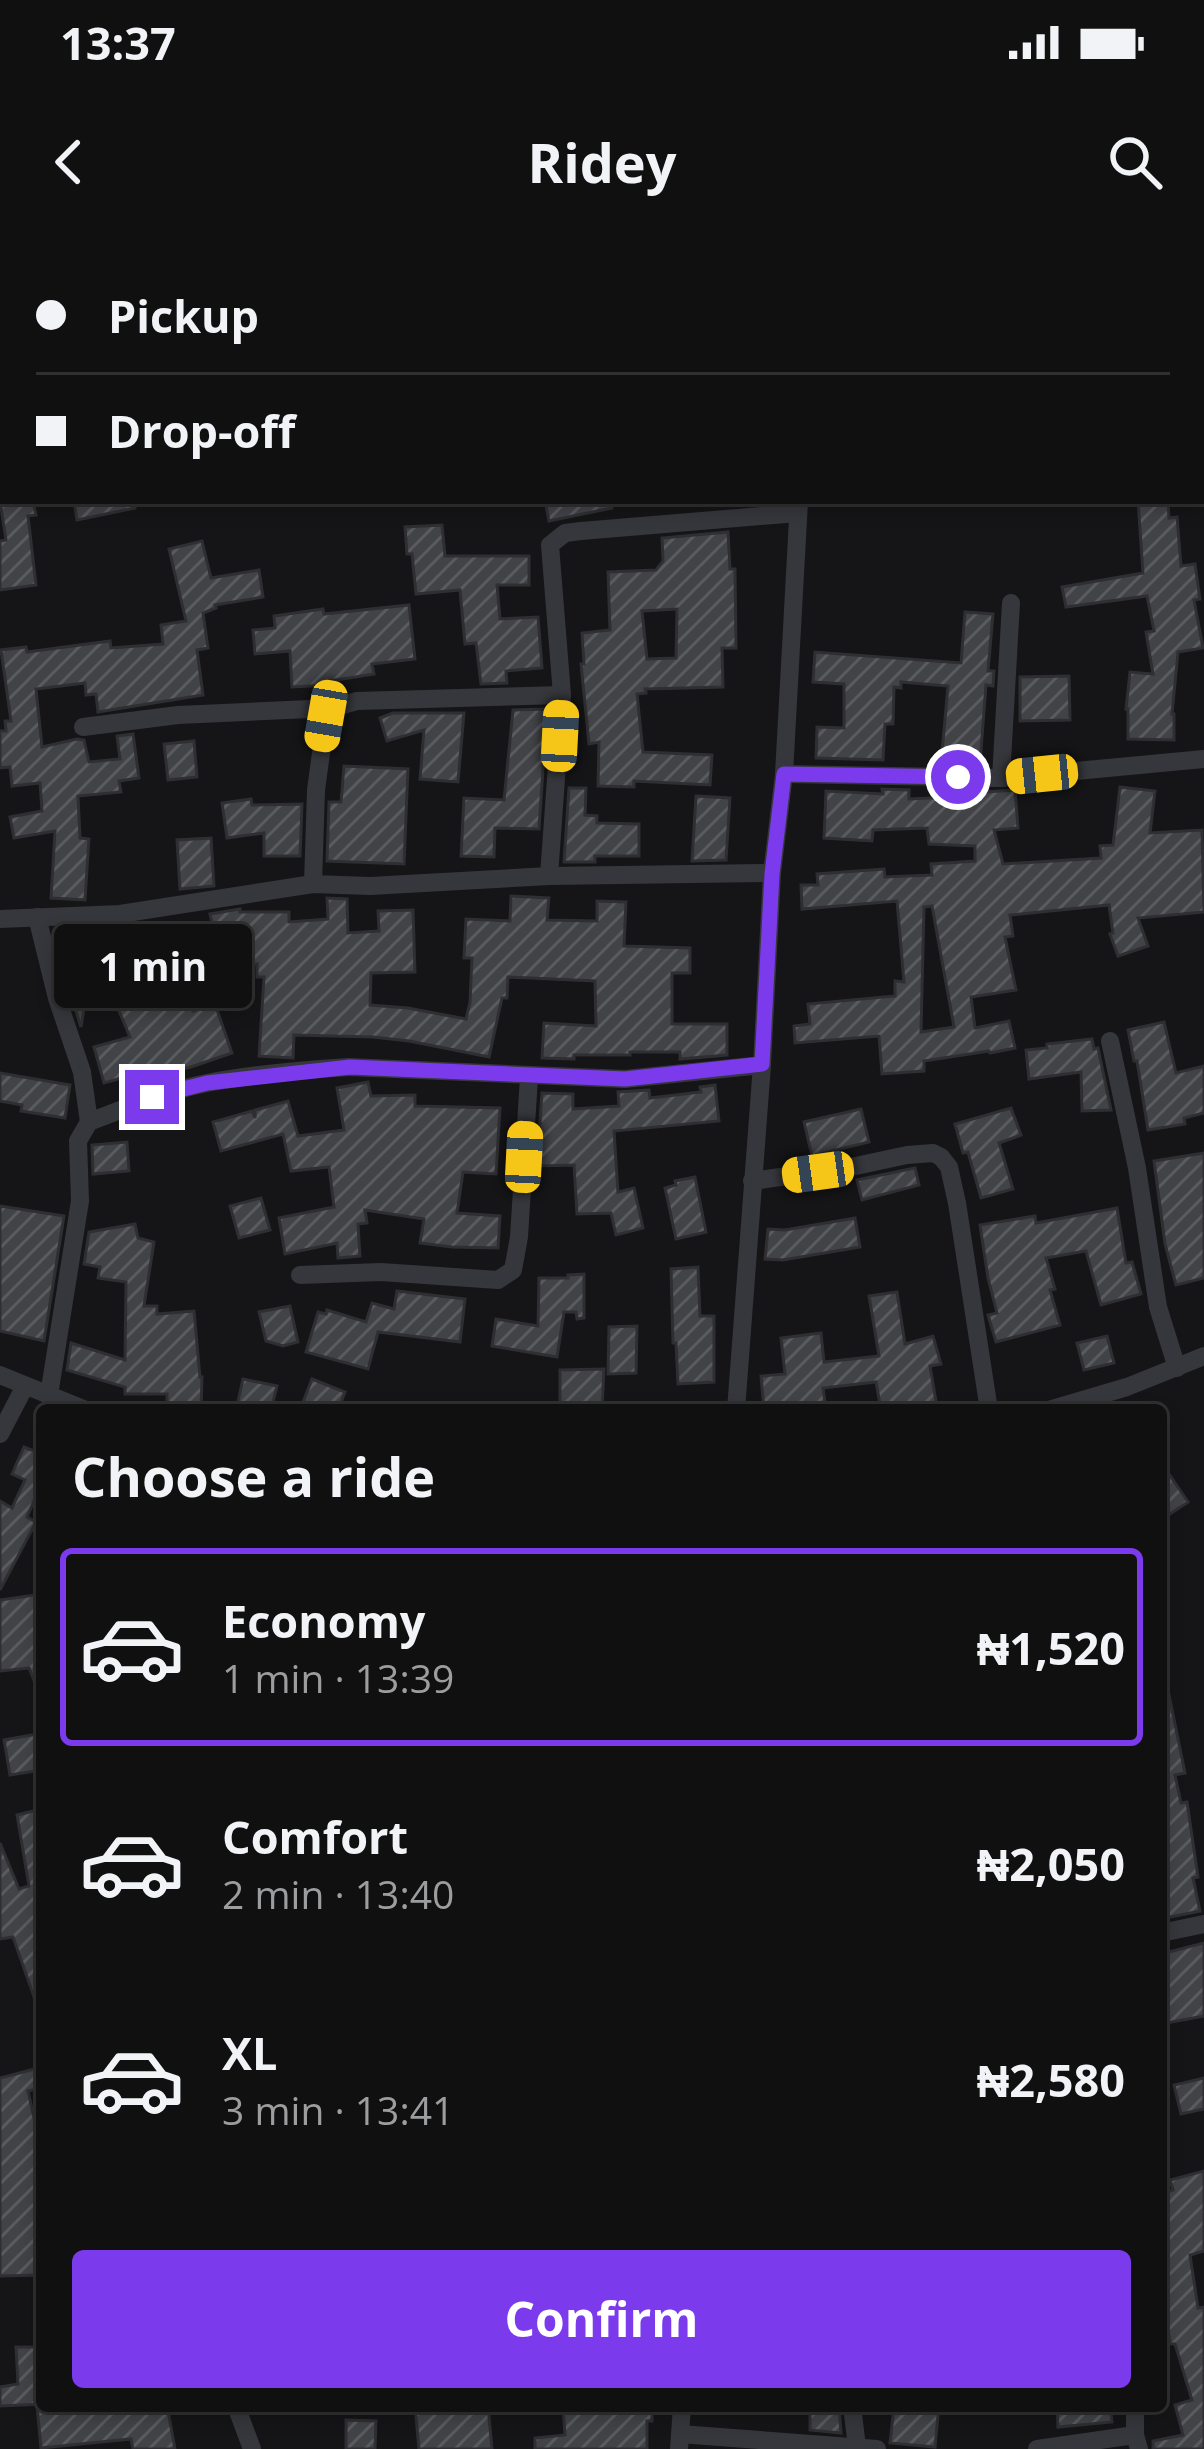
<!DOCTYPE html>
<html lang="en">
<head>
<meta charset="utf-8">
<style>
	body { margin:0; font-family:"Open Sans",sans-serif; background:#1e1e1f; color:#f1f3f6; height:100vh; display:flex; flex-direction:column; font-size:45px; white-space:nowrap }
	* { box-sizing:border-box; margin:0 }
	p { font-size:39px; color:#9c9d9f }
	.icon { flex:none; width:66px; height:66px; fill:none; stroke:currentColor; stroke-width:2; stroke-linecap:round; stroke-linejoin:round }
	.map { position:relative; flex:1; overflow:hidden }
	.side { position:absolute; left:36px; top:1164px; width:1131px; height:1008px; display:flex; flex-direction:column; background:#101011; border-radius:12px; box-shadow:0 6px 18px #0003,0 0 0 3px #303031 }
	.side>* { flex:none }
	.banner { position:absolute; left:0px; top:0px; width:1206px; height:264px; box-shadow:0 6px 18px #0003,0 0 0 3px #303031; display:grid; align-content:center; height:264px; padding:0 36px; background:#101011 }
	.end { position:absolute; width:54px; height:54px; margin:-27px; border:15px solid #7c3aed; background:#fff; box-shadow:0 0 0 6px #fff }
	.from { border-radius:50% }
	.bubble { position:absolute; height:84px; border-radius:12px; background:#101011; box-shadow:0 6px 18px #0003,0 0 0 3px #303031; font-size:39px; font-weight:700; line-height:84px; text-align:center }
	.car { position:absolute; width:36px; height:72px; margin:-36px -18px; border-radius:15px; box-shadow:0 0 9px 3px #0007; background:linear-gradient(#f5c518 24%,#345 0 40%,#f5c518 0 76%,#345 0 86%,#f5c518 0) }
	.banner b { display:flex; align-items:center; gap:42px; height:114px; font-size:45px }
	.banner b+b { border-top:3px solid #303031 }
	.banner i { width:30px; height:30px; background:#f1f3f6 }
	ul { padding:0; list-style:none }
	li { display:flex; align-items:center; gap:36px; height:198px; margin:0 24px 18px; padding:0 12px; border:6px solid transparent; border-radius:12px }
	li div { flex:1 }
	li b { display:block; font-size:45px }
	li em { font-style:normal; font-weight:700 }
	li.selected { border-color:#7c3aed }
	li>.icon { width:108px; height:108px; stroke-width:1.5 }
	h2 { padding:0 36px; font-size:54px; line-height:144px }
	.button { display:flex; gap:24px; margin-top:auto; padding:24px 36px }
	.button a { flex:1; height:138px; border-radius:12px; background:#7c3aed; color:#fff; font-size:48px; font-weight:700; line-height:138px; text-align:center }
	.status { display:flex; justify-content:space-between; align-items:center; height:84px; padding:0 60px; background:#101011; direction:ltr }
	.status svg { height:33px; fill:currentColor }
	header { display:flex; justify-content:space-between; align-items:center; height:156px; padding:0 36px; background:#101011; font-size:54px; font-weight:700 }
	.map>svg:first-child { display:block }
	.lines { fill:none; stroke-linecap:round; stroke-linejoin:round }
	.river { stroke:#2b353b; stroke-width:33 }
	.building { fill:url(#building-hatch); stroke:#2f2f33; stroke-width:3; fill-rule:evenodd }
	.street { stroke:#36373c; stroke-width:18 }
	.route { stroke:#7c3aed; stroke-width:15 }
</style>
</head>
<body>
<div class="status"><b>13:37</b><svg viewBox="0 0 49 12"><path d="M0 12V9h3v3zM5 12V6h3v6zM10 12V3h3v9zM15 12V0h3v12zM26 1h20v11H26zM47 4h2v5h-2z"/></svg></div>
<header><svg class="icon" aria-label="back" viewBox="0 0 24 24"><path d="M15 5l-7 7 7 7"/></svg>Ridey<svg class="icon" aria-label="search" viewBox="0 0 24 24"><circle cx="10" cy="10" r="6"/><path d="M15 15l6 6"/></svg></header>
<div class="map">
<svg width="1204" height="2209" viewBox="0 0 1204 2209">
	<defs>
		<pattern id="building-hatch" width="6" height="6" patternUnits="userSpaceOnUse" patternTransform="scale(3)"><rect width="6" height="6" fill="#414347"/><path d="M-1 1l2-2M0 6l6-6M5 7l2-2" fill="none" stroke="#5a5b5f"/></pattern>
	</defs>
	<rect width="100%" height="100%" fill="#151517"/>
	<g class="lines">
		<g class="river">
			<path d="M1073 3V0"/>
			<path d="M0 150H3"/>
		</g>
	</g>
	<g class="building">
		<path d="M0 261H33L36 275 28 276 36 345 0 350V301L6 300Z"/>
		<path d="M74 261H134L135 268 77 280Z"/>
		<path d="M545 261H612V268L549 281Z"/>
		<path d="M1138 261H1168L1169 278 1177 277 1181 326 1195 324 1200 359 1194 360 1203 408 1178 412 1172 474H1174V500L1128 499V469H1126L1130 432 1153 434 1146 392 1154 391 1147 356 1066 367 1062 347 1143 333Z"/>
		<path d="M442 285 445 316H529V345H497L500 379 538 377 542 428 506 431 507 443 481 444 476 403 465 404 460 350 416 354 412 314H407L405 287Z"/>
		<path d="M728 292 730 329H735L736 408H722L723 447 645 449 646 453 637 454 643 512 712 515 710 545 634 541V547L598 546 599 502 589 504 581 424H584L582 393 610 390 608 332 656 330 663 321 662 298ZM677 369 676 418 647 419 642 371Z"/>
		<path d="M202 301 211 338 259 330 263 357 215 365 216 368 203 373 208 408 197 410 203 455 98 472 96 454 86 455 85 443 36 449 42 507 77 499 84 500 89 522 120 519 117 496 133 494 139 538 119 541 121 552 78 556 80 598 89 599 85 660 51 658 55 591 14 598 10 577 42 571 40 543 12 546 10 527 0 528V491H6L5 481H11L1 410 26 407 27 412 110 401 111 408 163 404 161 385 186 381 169 309Z"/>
		<path d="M409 365 415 419 372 424 374 434 330 441V445L292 447 290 411 255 414 253 390 275 388 274 376 323 369 324 374Z"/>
		<path d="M965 372 993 374 988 431H994L993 446 986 445 980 524 941 523 948 446 901 442V448L894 447 893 484H885L883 520 816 518 817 487 844 488V444L813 442 815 412 961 423Z"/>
		<path d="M1069 436 1070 480 1020 481V437Z"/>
		<path d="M547 469 539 589 495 588 494 617 461 616 464 558 504 560 513 470Z"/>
		<path d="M393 473H464L458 542 420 539 424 490 387 501 380 478Z"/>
		<path d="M194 501 197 537 168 540 164 504Z"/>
		<path d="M344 526 408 529 404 624 327 621 329 562H341Z"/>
		<path d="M1120 547 1155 551 1150 593 1202 590 1204 672 1138 678 1148 706 1118 716 1110 694 1113 693 1109 665 1010 675 1013 696 1005 697 1016 750 971 757 975 788 1009 781 1015 808 990 813 989 811 924 821V831L882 834 879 796 795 803 794 786 810 784 808 764 895 756V741L904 742 897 661 802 669 801 645H818L817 634 884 629 885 637 932 635 931 624 975 621V606L929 604 927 588 873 590 872 601 824 598 826 551 883 554 882 549 909 550V559L971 556V553L1015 550 1018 588 994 590 1003 624 1101 618 1100 606 1113 605ZM932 666 954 787 921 792 924 667Z"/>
		<path d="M569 548H586L585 575 597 576V583L639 584V616H595V622H564Z"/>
		<path d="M696 556 730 558 726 620 692 621Z"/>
		<path d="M251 559 252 565 302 564 300 616H264V593L227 598 222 563Z"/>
		<path d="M211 598 214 646 180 649 177 600Z"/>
		<path d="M511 656 549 658 547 680 597 681V661L626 662 624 706 690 708V733H672V784H727V815L680 819V812H630V815H574V819L542 818 544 783 596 786 595 741 508 737 507 758H502L489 817 409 801 373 797 294 795 293 818 259 816 264 737H257V724L224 732 210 674 240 669V672H289V682L328 679 327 658 347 659 348 693 379 691 378 671 413 670 415 732 371 733 370 765 408 768 466 779 470 762 472 718H464L466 679 510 681Z"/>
		<path d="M75 691 89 721 123 707 172 693 193 771 215 764 232 813 191 827 148 837 147 831 104 843 94 807 130 797 113 757 84 769 81 787 67 743 71 741 62 723 56 699Z"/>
		<path d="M1164 782 1176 833 1204 826V873L1184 878 1185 884 1148 890 1137 821H1134L1128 790Z"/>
		<path d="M1092 799 1094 809 1098 808 1111 870 1082 871 1081 832 1029 839 1026 810 1047 808V804Z"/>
		<path d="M0 833 70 845 65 878 21 871 22 865 0 861Z"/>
		<path d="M368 842 371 856 415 855V866L500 868 496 934 463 932 457 973 500 976 498 1008 452 1007 420 1003 424 979 365 970 367 983 358 984 360 1016 338 1018 337 1003 285 1014 279 978 334 967 329 927 291 931 283 894 221 911 213 882 252 871 255 878V870L288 861 298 896 344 890 337 848Z"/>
		<path d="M715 845 719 881 614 891 618 952 634 948 643 988 616 995 611 973 577 974 574 925 537 926 542 853 573 854V869L619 866 618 852 649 850 650 858 701 852 700 847Z"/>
		<path d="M1011 868 1021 895 999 903 1013 949 981 958 968 912 963 913 955 884Z"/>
		<path d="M861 869 869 902 812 916 804 882Z"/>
		<path d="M127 902 129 931 93 934 92 905Z"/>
		<path d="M1204 913V1038L1176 1045 1165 1004 1154 921Z"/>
		<path d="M915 928 919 945 862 960 857 940Z"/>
		<path d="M695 937 706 992 676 999 665 948 676 945 675 941Z"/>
		<path d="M261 958 270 990 239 998 230 966Z"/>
		<path d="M0 966 64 976 44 1101 0 1091Z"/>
		<path d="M1117 968 1126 1023 1132 1022 1141 1054 1101 1065 1086 1011 1046 1018 1055 1049 1050 1050 1060 1085 996 1102 988 1075 997 1073 988 1038 980 985 1035 976 1036 983Z"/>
		<path d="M855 978 860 1007 783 1020 765 1019 768 989 785 990Z"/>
		<path d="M135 984 138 998 154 1002 144 1066H157V1074L194 1071 200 1137H202L201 1170H167V1154H125V1147L67 1130 71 1103 125 1120 126 1042 98 1038 100 1027 84 1024 89 992Z"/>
		<path d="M698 1027 700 1076H714V1142L678 1144 676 1103H673L671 1029Z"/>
		<path d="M584 1034V1078L577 1079 576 1072H564L557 1117 492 1106 496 1079 538 1086 539 1038H568V1035Z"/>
		<path d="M397 1051 465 1059 460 1102 378 1092 368 1129 306 1112 318 1072 326 1074 327 1070 366 1082 372 1063 394 1069Z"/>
		<path d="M897 1052 905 1104 933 1096 941 1124 930 1126 937 1167 919 1170H881L876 1142 823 1148 826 1170H764L761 1136 785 1134 781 1098 821 1093 824 1122 879 1116 869 1056Z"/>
		<path d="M290 1066 298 1102 283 1106 266 1101 259 1072Z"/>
		<path d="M637 1086 636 1133 608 1134 609 1087Z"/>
		<path d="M1107 1096 1114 1123 1084 1130 1077 1103Z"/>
		<path d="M604 1129 602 1170H560V1130Z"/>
		<path d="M243 1139 277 1146 271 1170H236Z"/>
		<path d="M312 1139 345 1152 338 1170H300Z"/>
		<path d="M24 1207 42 1214V1242L27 1277 36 1282 0 1350V1261L12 1268 25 1240 12 1234Z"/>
		<path d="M1161 1222 1188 1262 1161 1280Z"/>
		<path d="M42 1354V1458H41L29 1428 0 1431V1360Z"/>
		<path d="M1168 1450 1185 1533 1175 1535 1181 1563 1187 1562 1198 1637 1193 1638 1200 1671 1161 1679V1451Z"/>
		<path d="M42 1493V1530L10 1535 4 1500Z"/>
		<path d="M42 1569V1773L40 1774 13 1697 0 1699V1603L19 1649 29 1646 17 1575Z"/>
		<path d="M1204 1703V1776L1161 1784V1714Z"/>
		<path d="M42 1827V1848L28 1851 35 1882 42 1880V2035L0 2036V1838Z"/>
		<path d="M1204 1838V1869L1181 1874 1174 1845Z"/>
		<path d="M1204 1931V2011L1190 2015 1198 2068 1204 2067V2209H1153V2201L1183 2195 1175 2165 1192 2160 1175 2104H1170L1164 2059 1161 2060V1954L1173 1950 1170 1940Z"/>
		<path d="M16 2107H42V2164L0 2166V2147L18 2144Z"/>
		<path d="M37 2166H167L175 2209H133L131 2199 41 2208Z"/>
		<path d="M415 2166H488L492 2209H419Z"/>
		<path d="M563 2166H652V2181H647V2209H535V2198L565 2195Z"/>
		<path d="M810 2166H839L841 2193 810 2190Z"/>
		<path d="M894 2166H939L935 2207 890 2203Z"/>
		<path d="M1057 2166H1110L1112 2182 1058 2187Z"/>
		<path d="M346 2180 376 2181 375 2209H346Z"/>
	</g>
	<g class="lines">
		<g class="street">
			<path d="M805 3V0"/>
			<path d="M83 487 178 475 332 468"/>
			<path d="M784 534 1001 538 1204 519"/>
			<path d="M1001 538 1011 363"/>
			<path d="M549 636 562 455 550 305 565 293 581 291 798 273"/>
			<path d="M313 644 316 550 326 476 332 468 357 461 562 455"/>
			<path d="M37 677 57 758 82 832 89 882 78 901 80 961 49 1155"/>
			<path d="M0 679 120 674 313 644 370 646 549 636 772 633"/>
			<path d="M1110 801 1137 928 1158 1067 1177 1128"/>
			<path d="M89 882C128 867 166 851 207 843 254 834 302 830 349 827L625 839 762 825"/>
			<path d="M752 941 851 927 907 915 933 913 941 917 949 927 957 963 989 1170"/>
			<path d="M300 1035 381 1032 498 1040 513 1030 519 997 529 837"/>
			<path d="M0 1135 86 1170"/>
			<path d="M736 1170 762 825 772 633 784 534 799 261"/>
			<path d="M1049 1170 1127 1147 1204 1116"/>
			<path d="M0 1194 25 1146"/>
			<path d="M1161 1693 1204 1684"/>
			<path d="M236 2166 252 2209"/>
			<path d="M852 2166 857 2207"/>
			<path d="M1135 2166V2195L1139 2209"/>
			<path d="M680 2194 877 2209"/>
			<path d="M679 2209 682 2166"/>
			<path d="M1037 2209 1135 2195"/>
		</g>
	</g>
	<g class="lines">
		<path class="route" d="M152 857 207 843 350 827 625 839 762 824 772 634 784 534 958 537"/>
	</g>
</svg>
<i class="end from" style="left:958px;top:537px"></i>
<i class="end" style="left:152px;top:857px"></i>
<div class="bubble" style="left:54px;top:684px;width:198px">1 min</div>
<i class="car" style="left:326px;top:476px;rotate:190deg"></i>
<i class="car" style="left:560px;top:496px;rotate:3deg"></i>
<i class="car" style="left:1042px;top:534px;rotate:264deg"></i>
<i class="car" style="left:524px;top:917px;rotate:3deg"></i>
<i class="car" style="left:818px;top:932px;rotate:262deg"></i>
<div class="banner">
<b><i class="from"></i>Pickup</b>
<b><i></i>Drop-off</b>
</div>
<section class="side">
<h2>Choose a ride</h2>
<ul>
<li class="selected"><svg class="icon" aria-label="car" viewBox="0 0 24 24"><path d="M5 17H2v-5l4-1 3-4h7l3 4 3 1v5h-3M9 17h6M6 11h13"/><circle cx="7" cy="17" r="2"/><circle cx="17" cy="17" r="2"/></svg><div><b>Economy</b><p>1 min · 13:39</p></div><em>₦1,520</em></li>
<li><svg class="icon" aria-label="car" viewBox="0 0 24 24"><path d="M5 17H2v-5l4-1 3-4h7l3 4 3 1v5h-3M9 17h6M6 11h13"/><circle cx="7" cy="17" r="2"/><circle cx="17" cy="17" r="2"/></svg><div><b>Comfort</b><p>2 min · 13:40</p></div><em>₦2,050</em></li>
<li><svg class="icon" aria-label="car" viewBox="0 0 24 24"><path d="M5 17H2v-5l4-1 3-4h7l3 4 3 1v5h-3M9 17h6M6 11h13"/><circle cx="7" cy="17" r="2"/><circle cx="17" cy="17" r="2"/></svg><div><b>XL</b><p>3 min · 13:41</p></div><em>₦2,580</em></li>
</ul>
<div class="button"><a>Confirm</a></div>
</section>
</div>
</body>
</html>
